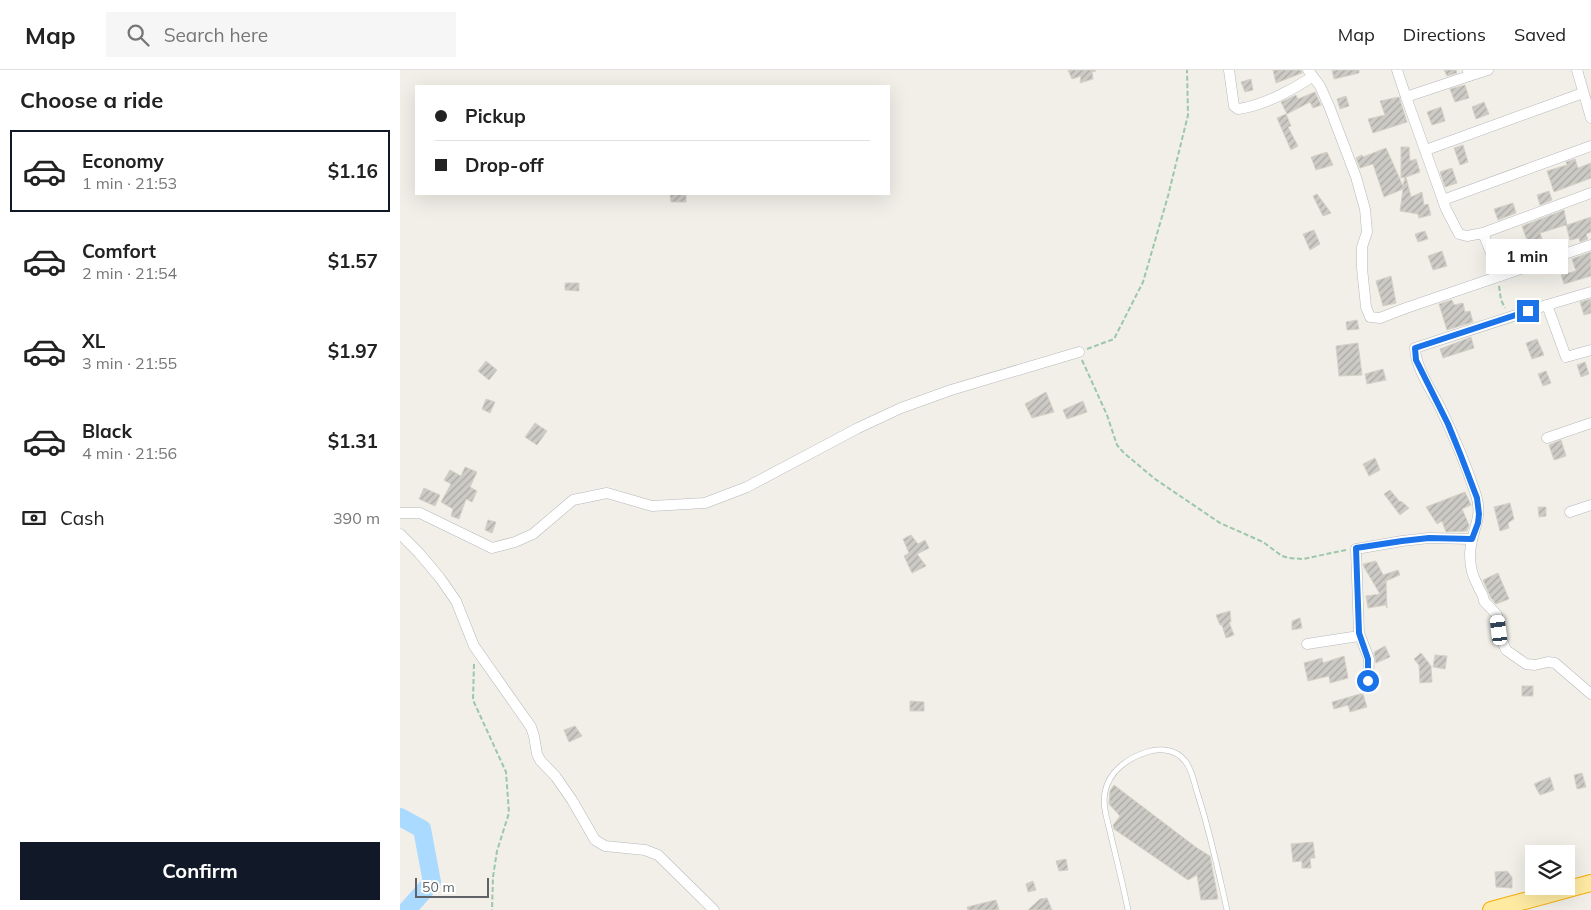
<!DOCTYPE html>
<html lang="en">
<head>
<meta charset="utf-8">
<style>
	body { margin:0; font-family:Mulish,sans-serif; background:#f6f6f6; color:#222; height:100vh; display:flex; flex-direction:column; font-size:19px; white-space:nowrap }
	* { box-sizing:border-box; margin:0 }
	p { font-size:16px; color:#767676 }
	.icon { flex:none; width:28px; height:28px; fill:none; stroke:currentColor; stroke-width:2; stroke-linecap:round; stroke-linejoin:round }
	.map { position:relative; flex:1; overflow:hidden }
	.details { display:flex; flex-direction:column; background:#fff; width:400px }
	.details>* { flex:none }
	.guide { position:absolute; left:15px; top:15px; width:475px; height:110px; border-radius:0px; box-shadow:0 5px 20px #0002; display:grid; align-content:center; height:110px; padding:0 20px; background:#fff }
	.controls { position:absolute; left:1125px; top:775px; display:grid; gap:10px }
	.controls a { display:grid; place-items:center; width:50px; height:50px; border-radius:0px; background:#fff; box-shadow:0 5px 20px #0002; font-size:25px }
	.scale { position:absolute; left:15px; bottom:12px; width:74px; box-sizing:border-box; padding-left:5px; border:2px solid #5f6368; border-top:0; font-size:14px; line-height:18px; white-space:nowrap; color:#5f6368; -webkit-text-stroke:4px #fff; paint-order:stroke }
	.end { position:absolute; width:22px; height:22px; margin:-11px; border:6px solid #1a73e8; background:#fff; box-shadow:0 0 0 2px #fff }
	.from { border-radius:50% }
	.bubble { position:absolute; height:35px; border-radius:0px; background:#fff; box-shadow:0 5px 20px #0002; font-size:16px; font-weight:700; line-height:35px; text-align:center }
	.car { position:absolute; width:15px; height:30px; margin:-15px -8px; border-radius:6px; box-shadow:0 0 4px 1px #0007; background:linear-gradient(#fff 24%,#345 0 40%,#fff 0 76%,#345 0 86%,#fff 0) }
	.guide b { display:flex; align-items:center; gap:18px; height:48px; font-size:19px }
	.guide b+b { border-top:1px solid #e0e0e0 }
	.guide i { width:12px; height:12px; background:#222 }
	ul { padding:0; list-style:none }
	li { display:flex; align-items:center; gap:15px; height:82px; margin:0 10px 8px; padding:0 10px; border:2px solid transparent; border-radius:0px }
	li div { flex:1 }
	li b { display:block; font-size:19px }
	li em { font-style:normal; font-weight:700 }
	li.current { border-color:#111827 }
	li>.icon { width:45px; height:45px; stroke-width:1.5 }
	h2 { padding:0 20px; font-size:22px; line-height:60px }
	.pay { display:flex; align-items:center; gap:12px; height:55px; padding:0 20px; font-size:19px }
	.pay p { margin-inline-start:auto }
	.cta { display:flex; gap:10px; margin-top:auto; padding:10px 20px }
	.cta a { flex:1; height:58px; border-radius:0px; background:#111827; color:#fff; font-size:20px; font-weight:700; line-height:58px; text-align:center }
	header { display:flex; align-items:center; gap:30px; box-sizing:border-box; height:70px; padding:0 25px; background:#fff; border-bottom:1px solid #e0e0e0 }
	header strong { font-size:24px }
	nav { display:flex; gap:28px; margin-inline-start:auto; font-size:18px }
	.search { width:350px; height:45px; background:#f6f6f6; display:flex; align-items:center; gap:12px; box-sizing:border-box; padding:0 18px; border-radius:0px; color:#767676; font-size:19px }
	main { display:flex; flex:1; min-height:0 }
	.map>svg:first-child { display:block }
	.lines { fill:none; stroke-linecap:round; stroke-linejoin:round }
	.river { stroke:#aadaff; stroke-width:18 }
	.building { fill:url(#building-hatch); stroke:#d6d1c6 }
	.service-casing { stroke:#b5b8bc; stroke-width:6 }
	.minor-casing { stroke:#b5b8bc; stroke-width:11 }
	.trunk-casing { stroke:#f9ab00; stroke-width:18 }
	.path { stroke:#9cc7a9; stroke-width:2; stroke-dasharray:5 2.5; stroke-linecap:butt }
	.service { stroke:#fff; stroke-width:5 }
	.minor { stroke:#fff; stroke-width:10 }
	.trunk { stroke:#feeaa1; stroke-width:16 }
	.route { stroke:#1a73e8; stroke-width:6 }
</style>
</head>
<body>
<header>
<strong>Map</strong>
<div class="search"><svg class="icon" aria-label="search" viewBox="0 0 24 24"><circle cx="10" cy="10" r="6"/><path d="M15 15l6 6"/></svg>Search here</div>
<nav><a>Map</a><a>Directions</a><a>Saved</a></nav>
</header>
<main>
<section class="details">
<h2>Choose a ride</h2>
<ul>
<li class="current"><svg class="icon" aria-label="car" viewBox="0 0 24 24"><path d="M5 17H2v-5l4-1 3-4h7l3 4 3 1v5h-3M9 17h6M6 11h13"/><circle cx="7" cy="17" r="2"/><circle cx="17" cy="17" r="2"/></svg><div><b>Economy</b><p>1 min · 21:53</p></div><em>$1.16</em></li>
<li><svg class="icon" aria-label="car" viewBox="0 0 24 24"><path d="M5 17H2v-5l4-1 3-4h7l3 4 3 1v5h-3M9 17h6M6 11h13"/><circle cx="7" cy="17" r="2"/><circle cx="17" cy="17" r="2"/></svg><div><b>Comfort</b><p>2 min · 21:54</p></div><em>$1.57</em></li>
<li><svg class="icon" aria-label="car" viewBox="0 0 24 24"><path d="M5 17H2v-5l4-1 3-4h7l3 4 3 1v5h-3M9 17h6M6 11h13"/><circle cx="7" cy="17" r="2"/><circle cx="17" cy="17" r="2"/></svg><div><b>XL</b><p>3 min · 21:55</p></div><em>$1.97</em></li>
<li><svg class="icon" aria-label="car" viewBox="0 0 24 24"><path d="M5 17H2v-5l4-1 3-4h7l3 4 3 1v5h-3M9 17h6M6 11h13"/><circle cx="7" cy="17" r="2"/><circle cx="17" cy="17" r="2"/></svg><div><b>Black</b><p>4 min · 21:56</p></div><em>$1.31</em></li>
</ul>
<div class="pay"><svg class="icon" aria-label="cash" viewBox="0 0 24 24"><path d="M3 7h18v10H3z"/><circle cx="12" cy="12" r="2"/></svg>Cash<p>390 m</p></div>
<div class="cta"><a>Confirm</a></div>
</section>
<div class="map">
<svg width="1191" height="840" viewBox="0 0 1191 840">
	<defs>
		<pattern id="building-hatch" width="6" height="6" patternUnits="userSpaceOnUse" patternTransform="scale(1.25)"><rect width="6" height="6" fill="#cccac5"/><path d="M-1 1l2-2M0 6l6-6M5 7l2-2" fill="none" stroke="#a9a8a4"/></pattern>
	</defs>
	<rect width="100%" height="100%" fill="#f1efe8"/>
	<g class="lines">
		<path class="river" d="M0 747 22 759 32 812 7 840"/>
	</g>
	<g class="building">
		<path d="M668 0H695L696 1 692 2 693 9 680 13 681 6 672 9Z"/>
		<path d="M873 0H901L902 3 876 13Z"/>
		<path d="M932 0H959V3L934 9Z"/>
		<path d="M1044 0H1056L1057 3 1047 6Z"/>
		<path d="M851 9 853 20 845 22 841 12Z"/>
		<path d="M1065 15 1069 28 1055 32 1050 19Z"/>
		<path d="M915 22 921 35 913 38 910 32 887 44 881 32 896 25 898 29Z"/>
		<path d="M946 26 949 36 940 39 937 29Z"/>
		<path d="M999 27 1007 52 973 63 968 49 985 45 980 31Z"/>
		<path d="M1084 32 1089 44 1076 49 1072 37Z"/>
		<path d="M1041 37 1045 51 1032 55 1027 42Z"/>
		<path d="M886 44 891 56 888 57 898 76 891 80 877 48Z"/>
		<path d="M1063 75 1068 92 1060 95 1054 78Z"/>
		<path d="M1001 77H1009L1010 91 1016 89 1020 102 1006 107 1011 127 1022 122 1024 135 1028 134 1031 145 1019 148 1018 144 1000 141 1003 119 984 127 973 94 960 98 956 88 962 85 963 87 986 78 1003 116 1005 107 1001 108Z"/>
		<path d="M927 82 933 95 916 100 911 87Z"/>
		<path d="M1175 89 1178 98 1191 93V108L1154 122 1147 101 1167 95 1166 92Z"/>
		<path d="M1052 98 1057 113 1045 117 1040 102Z"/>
		<path d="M1149 121 1152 130 1140 135 1137 125Z"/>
		<path d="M270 124H286V132H271Z"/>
		<path d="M917 124 931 143 923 146 913 126Z"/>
		<path d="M1113 133 1116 143 1098 150 1094 139Z"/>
		<path d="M1164 140 1167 155 1191 147V162L1186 164 1188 169 1180 172 1179 168 1170 170 1166 155 1140 163 1142 169 1128 173 1122 156Z"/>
		<path d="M914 160 920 174 910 180 903 164Z"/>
		<path d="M1025 161 1028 169 1018 172 1015 164Z"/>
		<path d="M1118 180 1120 189 1103 194 1100 184Z"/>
		<path d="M1042 181 1047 196 1033 200 1028 186Z"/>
		<path d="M1191 182V206L1164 214 1161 205 1176 201 1172 189Z"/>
		<path d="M991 206 996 233 983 236 976 211Z"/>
		<path d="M165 213H179V221L165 220Z"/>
		<path d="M1191 229V243L1184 245 1180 232Z"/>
		<path d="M1052 230 1054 235 1063 233 1065 242 1070 241 1073 252 1047 260 1039 234Z"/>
		<path d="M957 250 959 259 947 260 946 252Z"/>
		<path d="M1071 267 1074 278 1043 288 1040 279Z"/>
		<path d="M1137 269 1144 285 1132 289 1126 273Z"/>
		<path d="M958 273 962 305 939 306 936 276Z"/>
		<path d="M86 291 97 300 89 310 78 301Z"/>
		<path d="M1185 292 1189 304 1181 307 1177 295Z"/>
		<path d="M983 299 986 310 967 314 965 304Z"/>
		<path d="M1146 301 1151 313 1143 316 1138 304Z"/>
		<path d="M646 322 654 342 632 348 625 334Z"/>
		<path d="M86 329 95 332 90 343 82 339Z"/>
		<path d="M683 331 687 342 667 349 663 340Z"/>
		<path d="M135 353 147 361 137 375 125 367Z"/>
		<path d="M1161 370 1166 386 1154 390 1149 375Z"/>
		<path d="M975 388 980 400 969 406 963 394Z"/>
		<path d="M65 397 77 402 70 417 77 421 72 432 66 429 59 449 51 446 53 439 41 432 51 414 44 410 50 400 61 406Z"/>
		<path d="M24 418 40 425 35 436 19 429Z"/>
		<path d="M990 420 1000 432 1001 431 1009 438 1000 445 984 424Z"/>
		<path d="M1065 422 1071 435 1062 439 1069 455 1067 461 1046 462 1042 451 1037 454 1026 437Z"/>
		<path d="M1110 433 1114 449 1108 453 1109 458 1100 461 1094 437Z"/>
		<path d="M1138 437H1146V446L1139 447Z"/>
		<path d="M88 450 96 452 92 463 85 460Z"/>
		<path d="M511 465 518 474 525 470 529 478 517 484 526 496 512 503 504 486 509 483 503 469Z"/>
		<path d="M976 491 983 505 998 500 1000 505 986 511 987 538 986 535 968 538 966 526 980 524 964 497 963 494Z"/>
		<path d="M1098 503 1109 529 1096 534 1091 528 1083 510Z"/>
		<path d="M830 541 831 552H829L834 565 826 568 822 555H820L816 545Z"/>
		<path d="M900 548 902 558 892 560V551Z"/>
		<path d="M985 576 990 587 976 593 974 582Z"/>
		<path d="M1021 583 1031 596 1032 612 1020 613 1019 595 1014 589Z"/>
		<path d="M1035 585 1047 586 1045 599 1033 597Z"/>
		<path d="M944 586 948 608 930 613 929 606 908 611 904 593 922 588 923 593Z"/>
		<rect x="1122" y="616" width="11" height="10"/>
		<path d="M960 624H963L967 637 950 642 948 635 934 639 932 632Z"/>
		<path d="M510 631 524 632V641H510Z"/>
		<path d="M175 656 182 666 169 672 164 660Z"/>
		<path d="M1182 703 1186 717 1177 719 1174 705Z"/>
		<path d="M1150 707 1154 720 1140 725 1134 714Z"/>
		<path d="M714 715 797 778 810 786 818 829 801 830 797 805 788 810 714 759 713 755 720 746 709 734 710 721Z"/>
		<path d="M913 772 915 788H910L911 798H902V791L893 792 891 774Z"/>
		<path d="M666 789 668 800 659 801 656 791Z"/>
		<path d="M1107 801 1112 807V818L1096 817 1095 802Z"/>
		<path d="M633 811 636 820 628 822 626 814Z"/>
		<path d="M647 828 652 840H628L640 829Z"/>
		<path d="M596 830 599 840H568L567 837Z"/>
	</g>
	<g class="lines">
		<g class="service-casing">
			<path id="service" d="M728 840C723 815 717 791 711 766 708 752 702 736 705 722 709 701 728 688 747 682 760 678 776 679 785 691 792 699 794 712 797 722 810 761 818 800 827 840"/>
		</g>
		<g class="minor-casing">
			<g id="minor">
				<path d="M829 0 834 36 838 39C862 36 892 20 912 7"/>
				<path d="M908 0 920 16 929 36 956 107 965 139 967 162 962 177V198L966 237 970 247 980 248 1006 238 1191 175"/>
				<path d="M997 0 1006 27"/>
				<path d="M1177 0 1191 48"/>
				<path d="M1068 1 1069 6 1088 0"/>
				<path d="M1069 6 1006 27 1046 139 1059 164 1067 166 1083 163 1191 123"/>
				<path d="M1026 80 1183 23"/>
				<path d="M1043 130 1191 76"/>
				<path d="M1083 163 1100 206"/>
				<path d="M1191 222 1147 235 1015 278C1016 299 1031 319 1040 337 1054 366 1066 395 1076 425 1084 448 1070 463 1070 485 1070 494 1072 505 1077 514 1079 520 1084 525 1084 531L1097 545 1101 568 1106 580 1126 594 1135 595 1148 592 1155 593 1191 624"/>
				<path d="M1147 235 1166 287 1191 280"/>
				<path d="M1147 368 1191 353"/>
				<path d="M1170 442 1191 435"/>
				<path d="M0 443H20L92 478 115 472 133 464 173 430 207 423 252 436 305 433 347 417 458 358 501 338 551 320 679 282"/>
				<path d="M0 464 19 483 40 508 56 531 74 576 131 657 134 666 137 684 140 690 156 707 172 730 195 770 205 776 245 780 258 785 314 840"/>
				<path d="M907 574 959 566"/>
				<path d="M968 611 969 589 959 563 956 479 1002 471 1029 468 1072 469"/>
			</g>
		</g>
		<g class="trunk-casing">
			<path id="trunk" d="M1091 840 1191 813"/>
		</g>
		<g class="path">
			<path d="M1099 216 1101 230 1105 238"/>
			<path d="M687 279 714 269 743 212 768 126 788 45 787 0"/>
			<path d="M682 290 707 345 717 375 724 383 755 409 820 453 863 472 882 486 889 488 903 489 946 480"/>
			<path d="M74 594 73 630 106 702 109 743 97 781 93 807 92 840"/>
		</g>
		<use href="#service" class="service"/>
		<use href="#minor" class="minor"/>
		<use href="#trunk" class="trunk"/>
	</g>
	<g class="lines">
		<path class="route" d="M968 611V589L959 563 956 478 1002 471 1029 468 1072 469 1078 453 1079 444 1077 428 1061 386 1048 354 1016 290 1015 278 1128 241"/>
	</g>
</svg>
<div class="controls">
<a><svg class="icon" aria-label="layers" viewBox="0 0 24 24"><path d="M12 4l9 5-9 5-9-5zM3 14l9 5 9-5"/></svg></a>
</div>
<div class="scale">50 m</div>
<i class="end from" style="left:968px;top:611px"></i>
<i class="end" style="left:1128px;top:241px"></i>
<div class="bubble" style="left:1086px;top:169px;width:82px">1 min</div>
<i class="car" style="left:1099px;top:560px;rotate:353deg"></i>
<div class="guide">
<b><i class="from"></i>Pickup</b>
<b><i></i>Drop-off</b>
</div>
</div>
</main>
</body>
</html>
